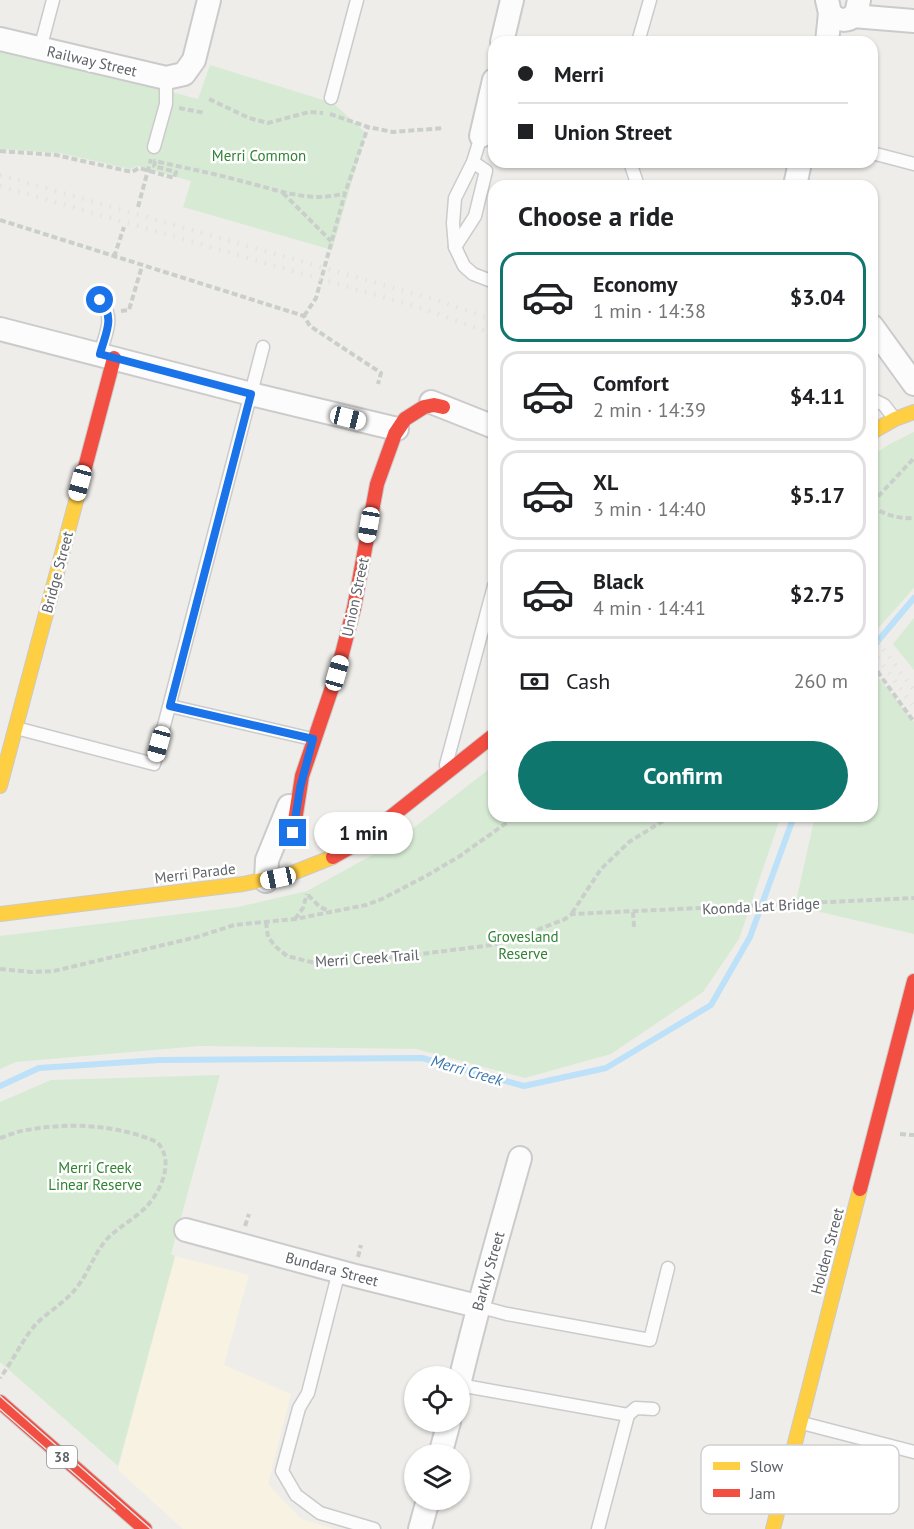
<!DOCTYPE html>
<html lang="en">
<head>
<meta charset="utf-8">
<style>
	body { margin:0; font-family:"PT Sans",sans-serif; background:#f6f6f6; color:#202124; height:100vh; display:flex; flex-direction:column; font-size:22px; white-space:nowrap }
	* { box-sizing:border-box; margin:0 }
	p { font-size:20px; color:#757577 }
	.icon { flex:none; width:33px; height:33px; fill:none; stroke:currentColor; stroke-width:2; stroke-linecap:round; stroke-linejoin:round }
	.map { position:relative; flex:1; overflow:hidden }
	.details { position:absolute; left:488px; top:180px; width:390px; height:642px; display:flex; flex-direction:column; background:#fff; border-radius:18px; box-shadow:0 2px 4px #0004 }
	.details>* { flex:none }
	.hud { position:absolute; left:488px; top:36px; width:390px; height:132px; border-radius:18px; box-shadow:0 2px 4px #0004; display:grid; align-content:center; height:132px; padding:0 30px; background:#fff }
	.fabs { position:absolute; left:404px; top:1366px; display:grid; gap:12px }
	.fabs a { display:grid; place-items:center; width:66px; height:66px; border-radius:50%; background:#fff; box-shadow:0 2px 4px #0004; font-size:30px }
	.end { position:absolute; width:27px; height:27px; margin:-14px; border:8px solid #1a73e8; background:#fff; box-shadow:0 0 0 3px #fff }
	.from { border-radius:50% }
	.bubble { position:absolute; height:42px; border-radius:21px; background:#fff; box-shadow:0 2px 4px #0004; font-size:20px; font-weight:600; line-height:42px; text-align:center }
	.car { position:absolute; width:18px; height:36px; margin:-18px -9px; border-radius:8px; box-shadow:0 0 4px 2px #0007; background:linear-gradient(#fff 24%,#345 0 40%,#fff 0 76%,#345 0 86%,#fff 0) }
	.hud b { display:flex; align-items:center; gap:21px; height:57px; font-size:22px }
	.hud b+b { border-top:2px solid #e0e0e0 }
	.hud i { width:15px; height:15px; background:#202124 }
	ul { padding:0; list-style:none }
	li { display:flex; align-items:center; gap:18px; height:90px; margin:0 12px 9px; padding:0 18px; border:3px solid #e0e0e0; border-radius:18px }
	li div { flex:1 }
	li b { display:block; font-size:22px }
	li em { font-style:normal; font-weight:600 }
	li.on { border-color:#0f766e }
	li>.icon { width:54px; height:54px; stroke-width:1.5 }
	h2 { padding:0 30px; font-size:27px; line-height:72px }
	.pay { display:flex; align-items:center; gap:15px; height:66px; padding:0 30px; font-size:22px }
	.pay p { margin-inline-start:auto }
	.primary-button { display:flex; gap:12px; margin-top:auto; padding:12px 30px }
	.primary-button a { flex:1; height:69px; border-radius:36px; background:#0f766e; color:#fff; font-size:24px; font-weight:600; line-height:69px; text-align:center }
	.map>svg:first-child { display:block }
	.commercial { fill:#f8f2e2 }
	.green { fill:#d7ebd4 }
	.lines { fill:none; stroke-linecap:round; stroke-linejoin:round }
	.stream { stroke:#bde1f8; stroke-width:6 }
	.lane-casing { stroke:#cbcbcb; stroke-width:15 }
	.street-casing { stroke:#cbcbcb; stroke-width:26 }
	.slow-casing { stroke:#cbcac9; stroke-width:16 }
	.jam-casing { stroke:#cbcac9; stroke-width:16 }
	.path { stroke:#cacfcb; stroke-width:4; stroke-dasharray:6 3; stroke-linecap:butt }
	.lane { stroke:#fdfcfc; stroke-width:12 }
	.street { stroke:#fdfcfc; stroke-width:22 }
	.slow { stroke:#ffcf43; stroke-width:14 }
	.jam { stroke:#f24e42; stroke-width:14 }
	.tram { stroke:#e3e4e3; stroke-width:1.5 }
	.rail { stroke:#e3e4e3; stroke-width:4.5; stroke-dasharray:1.5 8; stroke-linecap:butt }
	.route { stroke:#1a73e8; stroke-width:8 }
	.labels { text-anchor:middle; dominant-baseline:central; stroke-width:5; stroke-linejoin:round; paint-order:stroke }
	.shield { fill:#fff; stroke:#8e9195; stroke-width:1.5 }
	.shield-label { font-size:14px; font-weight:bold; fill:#5e6267 }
	.street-label { font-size:15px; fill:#5e6267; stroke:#fff }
	.park-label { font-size:15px; fill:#308332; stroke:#fff }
	.water-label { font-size:16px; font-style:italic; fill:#3c77ad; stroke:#fff }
	.key { fill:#fff; stroke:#cfd0d1; stroke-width:1.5 }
	.key-label { font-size:16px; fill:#5e6267 }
</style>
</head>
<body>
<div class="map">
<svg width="914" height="1529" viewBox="0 0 914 1529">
	<rect width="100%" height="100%" fill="#efede9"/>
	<path class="commercial" d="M175 1256 249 1275 224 1365 291 1394 268 1484 301 1519 334 1529H183L118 1470Z"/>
	<g class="green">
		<path d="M0 46 198 99 210 65 333 103 366 133 332 250 183 207 191 181 138 166 130 169 60 153 0 149Z"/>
		<path d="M914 432V588L872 635V456L888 445Z"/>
		<path d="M914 618V670L893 644Z"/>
		<path d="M872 670 914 722V934L795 906 815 816H872Z"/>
		<path d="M493 766 494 816H781L739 939 703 992 611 1054 525 1078 416 1049 200 1046 16 1062 0 1069V936L238 907 307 891 394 843Z"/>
		<path d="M220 1075 171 1254 175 1256 118 1466 0 1362V1102L51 1080Z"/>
	</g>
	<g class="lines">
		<g class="stream">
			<path d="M872 648 914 598"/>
			<path d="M0 1086 39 1068 159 1060 422 1058 524 1086 606 1068 711 1005 750 937 794 816"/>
		</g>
		<g class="lane-casing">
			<g id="lane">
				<path d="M638 42 650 0"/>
				<path d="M40 49 53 0"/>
				<path d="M331 98 357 0"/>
				<path d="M481 136 473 162 455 198 453 223 455 247 464 266 473 274 494 282"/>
				<path d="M154 147 166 104V78"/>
				<path d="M872 153 914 164"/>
				<path d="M630 162 638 186"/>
				<path d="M455 247 475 216 486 171 473 162"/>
				<path d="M100 300C116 318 105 334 100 354"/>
				<path d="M872 399 884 405 894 418"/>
				<path d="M170 706 312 739"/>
				<path d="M16 728 154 764 263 347"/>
				<path d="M446 765 494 586"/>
				<path d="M339 1271 308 1393 299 1408 282 1471 296 1495 320 1513 374 1529"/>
				<path d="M477 1306 507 1314 650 1340 668 1268"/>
				<path d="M459 1385 628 1415 598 1529"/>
				<path d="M628 1415 636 1408 653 1409"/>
				<path d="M802 1423 914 1452"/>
			</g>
		</g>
		<g class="street-casing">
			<g id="street">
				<path d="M827 0 830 13C838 22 848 22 856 14L859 0"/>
				<path d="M853 16 914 21"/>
				<path d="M0 39 166 78 184 74 194 60 209 0"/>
				<path d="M502 42 512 0"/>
				<path d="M827 42 830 13"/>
				<path d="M481 136 494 80"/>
				<path d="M795 186 800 162"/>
				<path d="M872 326 914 384"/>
				<path d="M0 329 251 394 397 429"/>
				<path d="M431 402 494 427"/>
				<path d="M266 881 267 860 289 806"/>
				<path d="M186 1230 352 1275 477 1306"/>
				<path d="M459 1385C477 1308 499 1233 520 1158"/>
				<path d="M440 1455 449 1422"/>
				<path d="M420 1529 428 1500"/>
			</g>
		</g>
		<g class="slow-casing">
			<g id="slow">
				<path d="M872 432 895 419 914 412"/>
				<path d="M0 786 83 475"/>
				<path d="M0 914 243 884 290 874 333 857"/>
				<path d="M773 1529 860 1189"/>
			</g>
		</g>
		<g class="jam-casing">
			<g id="jam">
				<path d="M83 475 114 358"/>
				<path d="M293 833 302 776 337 673 354 608 377 484 395 434 405 419 424 407 434 405 443 407"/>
				<path d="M333 857 358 843 494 735"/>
				<path d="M860 1189 914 981"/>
				<path d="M0 1402 145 1529"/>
			</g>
		</g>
		<g class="path">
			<path d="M209 99 249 118 268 123 309 112 323 113"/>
			<path d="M179 108 205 113"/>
			<path d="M330 114 368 127 393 132 444 128"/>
			<path d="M0 151 56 155 132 172 139 168 174 178 176 172 154 166 155 161C184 168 213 173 241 181 275 189 310 204 345 193"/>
			<path d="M283 193 331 241"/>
			<path d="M138 207 151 159"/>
			<path d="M0 220 304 316 310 326 381 373 378 384"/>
			<path d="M114 257 124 227"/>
			<path d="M121 311 129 310 142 266"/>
			<path d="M304 316 316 298 345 193 368 127"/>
			<path d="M872 503 914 458"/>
			<path d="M872 506C884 515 899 519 914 518"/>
			<path d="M872 664 914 722"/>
			<path d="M308 895 320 907 331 912"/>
			<path d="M633 912 634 927"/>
			<path d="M572 913 601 869 629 842 671 816"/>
			<path d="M295 919 303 908 307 894"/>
			<path d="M266 922 268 937 276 947 287 956 319 964 397 957 492 945 514 939 565 919 572 914 914 898"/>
			<path d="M0 969 31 972 54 971 197 937 234 925 295 919 366 905 382 899 426 876 460 856 516 816"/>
			<path d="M900 1134 914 1135"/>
			<path d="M0 1138C9 1135 18 1131 27 1130 68 1122 119 1125 157 1142 172 1158 165 1180 154 1197 142 1216 121 1224 106 1240 94 1254 89 1272 77 1287 66 1302 49 1311 36 1324 22 1340 13 1361 0 1378"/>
			<path d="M245 1226 249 1214"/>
			<path d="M358 1257 361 1245"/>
		</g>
		<use href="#lane" class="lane"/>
		<use href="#street" class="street"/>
		<use href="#slow" class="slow"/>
		<use href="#jam" class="jam"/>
		<g class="tram">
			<path d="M0 1396 151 1529"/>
			<path d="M0 1409 115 1509"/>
		</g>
		<g class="rail">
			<path d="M0 175 436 300 494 320"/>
			<path d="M0 186 421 308 494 334"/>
			<path d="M872 634 914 690"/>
			<path d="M872 650 914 707"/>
		</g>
	</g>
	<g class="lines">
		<path class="route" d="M100 300C116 318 105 334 100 354L251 394 170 706 313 739 300 788 293 833"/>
	</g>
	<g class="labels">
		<rect class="shield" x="47" y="1446" width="30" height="22" rx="4.5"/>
		<g class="shield-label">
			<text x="62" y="1457">38</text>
		</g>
		<g class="street-label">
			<text transform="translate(92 61) rotate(13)">Railway Street</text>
			<text transform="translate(57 572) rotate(-75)">Bridge Street</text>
			<text transform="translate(355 597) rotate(-78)">Union Street</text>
			<text transform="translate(195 873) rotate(-7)">Merri Parade</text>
			<text transform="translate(761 906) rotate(-3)">Koonda Lat Bridge</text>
			<text transform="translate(367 958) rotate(-4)">Merri Creek Trail</text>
			<text transform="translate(827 1251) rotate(-75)">Holden Street</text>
			<text transform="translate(332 1269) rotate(15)">Bundara Street</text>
			<text transform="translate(488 1271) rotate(-74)">Barkly Street</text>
		</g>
		<g class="park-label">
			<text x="259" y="155">Merri Common</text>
			<text x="523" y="936">Grovesland<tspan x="523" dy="17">Reserve</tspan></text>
			<text x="95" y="1167">Merri Creek<tspan x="95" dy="17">Linear Reserve</tspan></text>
		</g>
		<g class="water-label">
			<text transform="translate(467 1070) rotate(16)">Merri Creek</text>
		</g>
	</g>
	<rect x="701" y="1445" width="198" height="69" rx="9" class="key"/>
	<rect x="713" y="1462" width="27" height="8" fill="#ffcf43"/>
	<rect x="713" y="1489" width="27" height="8" fill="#f24e42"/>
	<g class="key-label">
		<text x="750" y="1472">Slow</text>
		<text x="750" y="1499">Jam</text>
	</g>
</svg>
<div class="fabs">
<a><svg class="icon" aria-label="locate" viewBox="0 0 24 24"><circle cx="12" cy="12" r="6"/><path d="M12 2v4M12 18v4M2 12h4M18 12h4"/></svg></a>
<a><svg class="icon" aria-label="layers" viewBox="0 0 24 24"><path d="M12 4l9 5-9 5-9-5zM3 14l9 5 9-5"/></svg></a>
</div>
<i class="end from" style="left:100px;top:300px"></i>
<i class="end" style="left:293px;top:833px"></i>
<div class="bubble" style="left:314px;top:812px;width:99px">1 min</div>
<i class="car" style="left:348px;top:418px;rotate:104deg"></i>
<i class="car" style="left:80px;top:483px;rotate:195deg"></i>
<i class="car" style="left:369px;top:525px;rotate:190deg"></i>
<i class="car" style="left:337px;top:673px;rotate:16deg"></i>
<i class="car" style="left:159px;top:744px;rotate:195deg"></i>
<i class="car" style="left:278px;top:878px;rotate:258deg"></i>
<div class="hud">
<b><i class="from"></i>Merri</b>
<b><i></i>Union Street</b>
</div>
<section class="details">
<h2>Choose a ride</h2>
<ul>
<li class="on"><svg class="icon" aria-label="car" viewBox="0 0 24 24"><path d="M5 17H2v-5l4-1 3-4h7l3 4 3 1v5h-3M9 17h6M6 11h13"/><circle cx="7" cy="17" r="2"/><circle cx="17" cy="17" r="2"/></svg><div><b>Economy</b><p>1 min · 14:38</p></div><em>$3.04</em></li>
<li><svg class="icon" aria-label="car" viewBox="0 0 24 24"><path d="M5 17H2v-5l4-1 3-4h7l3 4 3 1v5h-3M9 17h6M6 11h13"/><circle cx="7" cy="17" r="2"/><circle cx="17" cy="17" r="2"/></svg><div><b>Comfort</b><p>2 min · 14:39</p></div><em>$4.11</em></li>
<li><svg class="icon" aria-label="car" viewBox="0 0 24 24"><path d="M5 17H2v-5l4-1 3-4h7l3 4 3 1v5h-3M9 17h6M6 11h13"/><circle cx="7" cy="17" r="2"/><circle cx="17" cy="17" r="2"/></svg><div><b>XL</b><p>3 min · 14:40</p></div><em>$5.17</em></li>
<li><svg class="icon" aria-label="car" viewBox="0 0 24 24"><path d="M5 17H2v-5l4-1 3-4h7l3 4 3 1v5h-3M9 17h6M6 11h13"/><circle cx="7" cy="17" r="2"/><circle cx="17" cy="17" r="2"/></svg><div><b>Black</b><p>4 min · 14:41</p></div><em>$2.75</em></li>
</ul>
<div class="pay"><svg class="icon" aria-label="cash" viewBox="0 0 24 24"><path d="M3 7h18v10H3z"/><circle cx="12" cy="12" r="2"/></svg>Cash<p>260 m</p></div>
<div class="primary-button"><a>Confirm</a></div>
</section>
</div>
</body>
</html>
